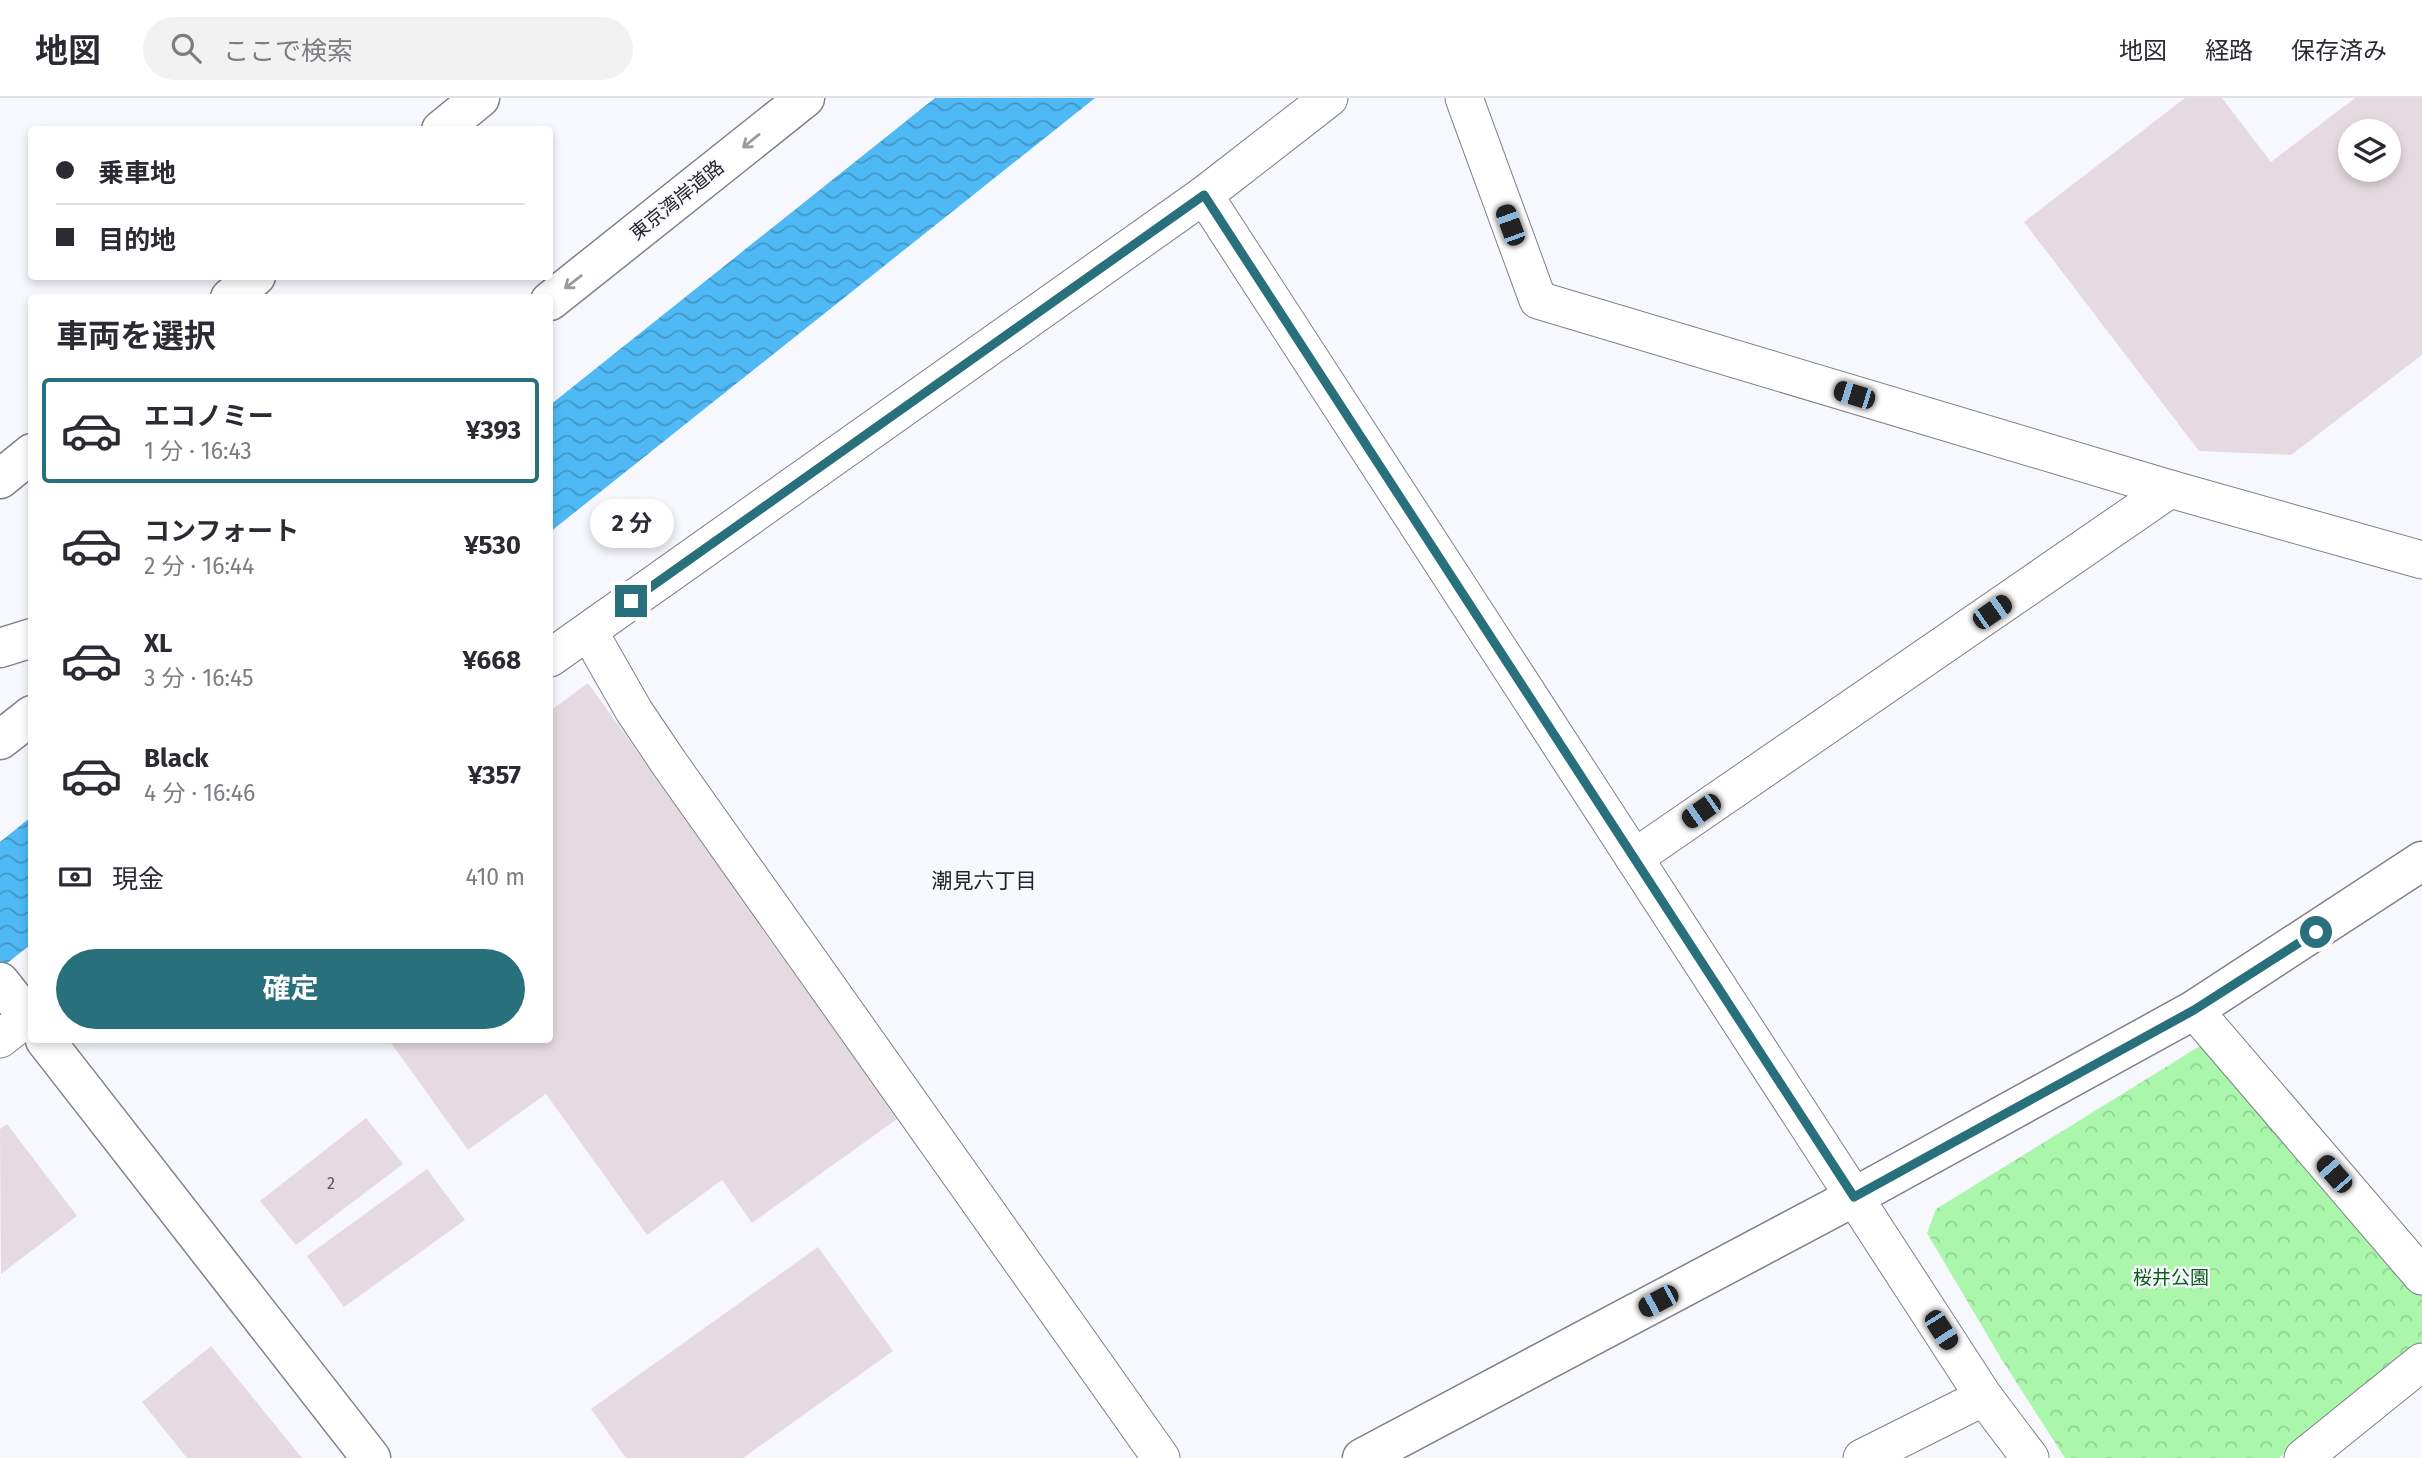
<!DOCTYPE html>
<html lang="ja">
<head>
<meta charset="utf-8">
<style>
	body { margin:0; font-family:"Fira Sans","Noto Sans JP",sans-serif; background:#f2f2f3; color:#2b2b33; height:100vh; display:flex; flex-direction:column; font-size:26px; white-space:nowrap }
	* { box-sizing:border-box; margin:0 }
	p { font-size:23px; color:#7c7c81 }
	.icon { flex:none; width:38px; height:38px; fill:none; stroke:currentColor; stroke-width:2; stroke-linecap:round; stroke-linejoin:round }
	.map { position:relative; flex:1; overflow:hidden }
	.drawer { position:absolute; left:28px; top:196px; width:525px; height:749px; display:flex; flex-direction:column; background:#fff; border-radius:7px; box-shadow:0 4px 10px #0003 }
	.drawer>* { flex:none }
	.banner { position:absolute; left:28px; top:28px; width:525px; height:154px; border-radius:7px; box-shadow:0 4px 10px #0003; display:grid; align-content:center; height:154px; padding:0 28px; background:#fff }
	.controls { position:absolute; left:2338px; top:21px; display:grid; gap:14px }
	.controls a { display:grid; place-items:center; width:63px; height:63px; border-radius:50%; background:#fff; box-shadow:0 4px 10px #0003; font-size:35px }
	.end { position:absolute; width:32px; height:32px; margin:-16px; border:9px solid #29707d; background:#fff; box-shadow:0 0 0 4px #fff }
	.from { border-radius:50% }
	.bubble { position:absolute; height:49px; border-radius:24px; background:#fff; box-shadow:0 4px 10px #0003; font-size:23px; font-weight:700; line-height:49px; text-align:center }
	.car { position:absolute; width:21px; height:42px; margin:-21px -10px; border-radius:9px; box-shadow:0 0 5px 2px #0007; background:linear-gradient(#222 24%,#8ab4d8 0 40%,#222 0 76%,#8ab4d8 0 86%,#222 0) }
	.banner b { display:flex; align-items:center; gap:24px; height:66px; font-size:26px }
	.banner b+b { border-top:2px solid #e1e1e2 }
	.banner i { width:18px; height:18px; background:#2b2b33 }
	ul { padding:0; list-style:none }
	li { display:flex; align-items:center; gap:21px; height:105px; margin:0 14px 10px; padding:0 14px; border:4px solid transparent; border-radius:7px }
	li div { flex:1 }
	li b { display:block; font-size:26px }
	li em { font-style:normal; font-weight:700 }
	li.active { border-color:#29707d }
	li>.icon { width:63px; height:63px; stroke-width:1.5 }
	h2 { padding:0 28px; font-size:32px; line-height:84px }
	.pay { display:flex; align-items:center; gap:18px; height:77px; padding:0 28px; font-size:26px }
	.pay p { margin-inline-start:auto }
	.cta { display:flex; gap:14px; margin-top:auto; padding:14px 28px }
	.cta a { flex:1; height:80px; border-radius:42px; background:#29707d; color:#fff; font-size:28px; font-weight:700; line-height:80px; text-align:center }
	header { display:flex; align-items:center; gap:42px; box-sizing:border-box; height:98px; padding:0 35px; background:#fff; border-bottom:2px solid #e1e1e2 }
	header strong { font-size:33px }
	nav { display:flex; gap:38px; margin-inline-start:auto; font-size:24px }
	.search { width:490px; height:63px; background:#f2f2f3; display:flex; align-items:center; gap:18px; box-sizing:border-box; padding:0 24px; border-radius:38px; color:#7c7c81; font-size:26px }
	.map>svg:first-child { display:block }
	.park { fill:url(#park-crowns) }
	.water { fill:url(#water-waves) }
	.building { fill:#e5dae0; fill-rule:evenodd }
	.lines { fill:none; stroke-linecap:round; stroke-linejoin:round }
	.minor-casing { stroke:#7f808a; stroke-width:39 }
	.tertiary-casing { stroke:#7f808a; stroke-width:41 }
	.trunk-casing { stroke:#7f808a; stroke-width:41 }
	.minor { stroke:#fff; stroke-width:37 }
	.tertiary { stroke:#fff; stroke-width:38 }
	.trunk { stroke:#fff; stroke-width:38 }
	.oneway { stroke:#9c9c9e }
	.route { stroke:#29707d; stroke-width:9 }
	.labels { text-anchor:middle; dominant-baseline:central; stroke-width:5; stroke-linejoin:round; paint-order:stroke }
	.number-label { font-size:16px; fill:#545256 }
	.street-label { font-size:19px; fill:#242428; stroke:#f7f8fe }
	.park-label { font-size:19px; fill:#0b5f19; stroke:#f7f8fe }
	.neighbourhood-label { font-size:21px; fill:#242428; stroke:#f7f8fe }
</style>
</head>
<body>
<header>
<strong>地図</strong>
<div class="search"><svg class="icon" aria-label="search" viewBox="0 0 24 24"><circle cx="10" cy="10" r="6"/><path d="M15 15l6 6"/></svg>ここで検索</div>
<nav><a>地図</a><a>経路</a><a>保存済み</a></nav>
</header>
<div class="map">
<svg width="2422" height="1360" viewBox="0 0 2422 1360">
	<defs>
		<pattern id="park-crowns" width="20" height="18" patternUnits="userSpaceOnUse" patternTransform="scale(1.75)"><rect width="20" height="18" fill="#aaf6ab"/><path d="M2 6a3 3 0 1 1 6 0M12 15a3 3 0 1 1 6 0" fill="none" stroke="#92d393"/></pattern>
		<pattern id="water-waves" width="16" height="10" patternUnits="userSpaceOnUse" patternTransform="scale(1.75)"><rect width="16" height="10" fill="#4fb9f5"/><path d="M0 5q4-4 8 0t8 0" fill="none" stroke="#4196c6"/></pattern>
	</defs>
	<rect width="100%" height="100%" fill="#f7f8fe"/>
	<path class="park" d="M2208 943 2422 1188V1248L2279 1360H2065L2002 1262 1927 1135 1936 1111Z"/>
	<g class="water">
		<path d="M935 0H1095L550 434V307Z"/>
		<path d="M31 719V846L0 871V744Z"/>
	</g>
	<g class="building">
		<path d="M2185 0H2222L2271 64 2355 0H2422V257L2291 357 2199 353 2024 124ZM2350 33H2389V72H2350Z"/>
		<path d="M588 585 900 1019 752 1125 722 1082 647 1137 546 996 468 1052 389 942H550V613Z"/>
		<path d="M366 1020 403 1066 296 1147 260 1103Z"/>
		<path d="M7 1026 77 1118 1 1176 0 1031Z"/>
		<path d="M427 1071 465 1122 344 1209 307 1158Z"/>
		<path d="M818 1149 893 1253 743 1360H626L591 1311Z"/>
		<path d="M211 1248 302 1360H187L142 1304Z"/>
	</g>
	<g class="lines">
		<g class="minor-casing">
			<g id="minor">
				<path d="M1464 0 1538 202 2170 391 2422 462"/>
				<path d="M1204 97 1984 1299 2030 1360"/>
				<path d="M589 534 634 613 669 665 1161 1360"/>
				<path d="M550 560 1204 97 1329 0"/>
				<path d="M1634 760 2170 391"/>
				<path d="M2194 912 2422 1178"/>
				<path d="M0 941 32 916"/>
				<path d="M1862 1360 1984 1299"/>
				<path d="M2303 1360 2422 1264"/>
			</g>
		</g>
		<g class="tertiary-casing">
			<g id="tertiary">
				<path d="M0 884 32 924"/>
				<path d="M45 942 371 1360"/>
				<path d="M1362 1360 1854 1099 2194 912 2422 763"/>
			</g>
		</g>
		<g class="trunk-casing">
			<g id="trunk">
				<path d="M441 32 480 0"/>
				<path d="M230 200 256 178"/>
				<path d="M550 203 805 0"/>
				<path d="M0 381 32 355"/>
				<path d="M0 550 32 540"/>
				<path d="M0 642 32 617"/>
			</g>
		</g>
		<use href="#minor" class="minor"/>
		<use href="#tertiary" class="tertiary"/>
		<use href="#trunk" class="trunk"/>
	</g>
	<defs><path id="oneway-shaft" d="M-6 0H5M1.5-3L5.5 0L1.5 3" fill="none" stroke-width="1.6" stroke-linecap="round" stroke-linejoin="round" transform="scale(1.75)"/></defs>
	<g class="oneway">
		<use href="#oneway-shaft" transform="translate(751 43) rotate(141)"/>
		<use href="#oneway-shaft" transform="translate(573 184) rotate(142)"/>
	</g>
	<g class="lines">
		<path class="route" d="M631 503 1204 97 1854 1099 2194 912 2316 834"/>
	</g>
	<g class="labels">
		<g class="number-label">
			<text x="331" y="1085">2</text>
		</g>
		<g class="street-label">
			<text transform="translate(677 102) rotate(-39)">東京湾岸道路</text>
		</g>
		<g class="park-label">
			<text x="2171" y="1179">桜井公園</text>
		</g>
		<g class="neighbourhood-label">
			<text x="984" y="783">潮見六丁目</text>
		</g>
	</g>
</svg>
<div class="controls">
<a><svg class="icon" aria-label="layers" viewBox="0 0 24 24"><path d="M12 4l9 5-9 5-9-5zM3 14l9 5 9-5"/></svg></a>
</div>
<i class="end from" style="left:2316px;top:834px"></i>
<i class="end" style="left:631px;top:503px"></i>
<div class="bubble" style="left:590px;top:401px;width:84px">2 分</div>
<i class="car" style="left:1510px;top:127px;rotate:340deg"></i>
<i class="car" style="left:1854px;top:297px;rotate:287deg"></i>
<i class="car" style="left:1992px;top:514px;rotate:55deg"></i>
<i class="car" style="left:1701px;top:713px;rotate:235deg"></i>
<i class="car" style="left:2334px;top:1076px;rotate:319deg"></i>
<i class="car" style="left:1658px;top:1203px;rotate:242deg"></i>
<i class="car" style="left:1941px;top:1232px;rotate:147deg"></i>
<div class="banner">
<b><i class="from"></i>乗車地</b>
<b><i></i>目的地</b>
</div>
<section class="drawer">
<h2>車両を選択</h2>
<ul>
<li class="active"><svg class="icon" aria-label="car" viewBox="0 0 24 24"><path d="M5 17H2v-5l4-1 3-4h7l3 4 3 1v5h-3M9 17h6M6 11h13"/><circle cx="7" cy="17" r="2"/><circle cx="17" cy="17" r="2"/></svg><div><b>エコノミー</b><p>1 分 · 16:43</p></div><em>¥393</em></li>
<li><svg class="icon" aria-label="car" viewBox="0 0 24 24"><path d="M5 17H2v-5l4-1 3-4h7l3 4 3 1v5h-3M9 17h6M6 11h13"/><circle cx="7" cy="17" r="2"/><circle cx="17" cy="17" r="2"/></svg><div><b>コンフォート</b><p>2 分 · 16:44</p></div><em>¥530</em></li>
<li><svg class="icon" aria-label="car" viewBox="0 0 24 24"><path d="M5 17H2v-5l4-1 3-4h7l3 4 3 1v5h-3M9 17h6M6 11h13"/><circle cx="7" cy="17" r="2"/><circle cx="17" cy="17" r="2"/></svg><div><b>XL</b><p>3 分 · 16:45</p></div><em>¥668</em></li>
<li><svg class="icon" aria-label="car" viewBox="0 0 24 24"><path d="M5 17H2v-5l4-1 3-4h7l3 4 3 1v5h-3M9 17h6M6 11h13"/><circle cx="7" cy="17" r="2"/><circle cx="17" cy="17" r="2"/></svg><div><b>Black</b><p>4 分 · 16:46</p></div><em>¥357</em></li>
</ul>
<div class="pay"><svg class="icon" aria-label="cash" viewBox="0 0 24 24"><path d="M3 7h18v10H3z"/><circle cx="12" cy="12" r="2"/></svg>現金<p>410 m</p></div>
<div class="cta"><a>確定</a></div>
</section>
</div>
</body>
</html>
